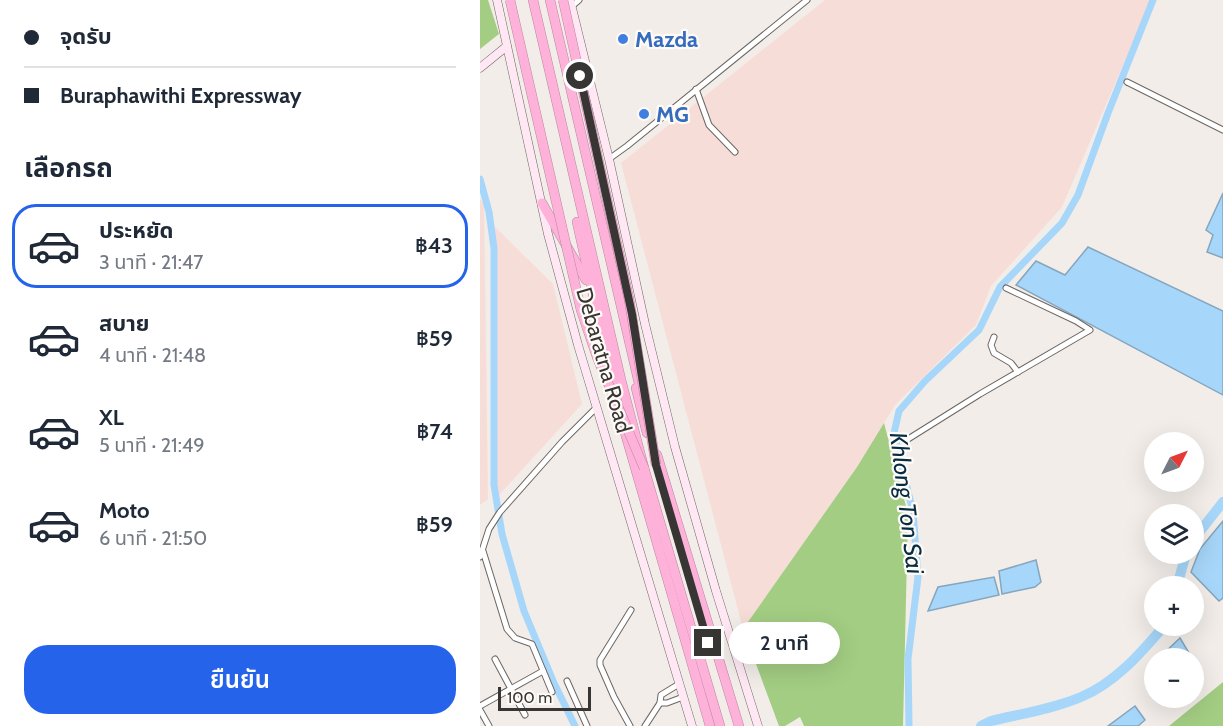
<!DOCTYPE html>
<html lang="th">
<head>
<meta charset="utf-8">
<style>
	body { margin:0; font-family:Cabin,"Noto Sans Thai",sans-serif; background:#f2f2f3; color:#1f2937; height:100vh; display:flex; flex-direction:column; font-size:22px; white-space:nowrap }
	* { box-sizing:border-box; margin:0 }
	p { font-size:20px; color:#747a83 }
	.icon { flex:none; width:33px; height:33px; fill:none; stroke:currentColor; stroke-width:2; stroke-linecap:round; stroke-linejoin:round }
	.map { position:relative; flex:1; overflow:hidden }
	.sheet { display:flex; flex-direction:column; background:#fff; width:480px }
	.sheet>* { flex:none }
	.hud { display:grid; align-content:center; height:132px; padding:0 24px; background:#fff }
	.needle { width:39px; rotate:48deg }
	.tools { position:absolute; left:664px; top:432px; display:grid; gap:12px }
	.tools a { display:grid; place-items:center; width:60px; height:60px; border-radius:50%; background:#fff; box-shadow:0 6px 24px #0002; font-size:30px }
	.scale { position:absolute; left:18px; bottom:15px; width:93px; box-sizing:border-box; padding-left:6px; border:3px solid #383634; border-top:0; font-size:16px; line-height:21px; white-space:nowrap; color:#383634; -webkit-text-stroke:4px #fefaf6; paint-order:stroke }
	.end { position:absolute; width:27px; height:27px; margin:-14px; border:8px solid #383634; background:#fff; box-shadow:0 0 0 3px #fff }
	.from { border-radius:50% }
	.bubble { position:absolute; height:42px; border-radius:21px; background:#fff; box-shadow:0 6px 24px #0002; font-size:20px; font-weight:600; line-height:42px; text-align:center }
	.hud b { display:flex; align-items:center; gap:21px; height:57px; font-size:22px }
	.hud b+b { border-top:2px solid #e0e1e3 }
	.hud i { width:15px; height:15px; background:#1f2937 }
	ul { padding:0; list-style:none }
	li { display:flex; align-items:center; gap:18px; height:84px; margin:0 12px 9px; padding:0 12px; border:3px solid transparent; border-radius:24px }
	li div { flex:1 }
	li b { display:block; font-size:22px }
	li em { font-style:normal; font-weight:600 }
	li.current { border-color:#2563eb }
	li>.icon { width:54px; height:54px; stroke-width:1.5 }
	h2 { padding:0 24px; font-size:27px; line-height:72px }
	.cta { display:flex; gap:12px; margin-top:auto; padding:12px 24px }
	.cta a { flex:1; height:69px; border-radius:24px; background:#2563eb; color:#fff; font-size:24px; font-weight:600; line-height:69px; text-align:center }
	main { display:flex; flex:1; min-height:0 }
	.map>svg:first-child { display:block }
	.industrial { fill:#f7ddd8 }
	.green { fill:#a3cd83 }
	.water { fill:#a6d6f9; stroke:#85a6be; stroke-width:1.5 }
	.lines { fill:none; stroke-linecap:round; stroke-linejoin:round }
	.canal { stroke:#a6d6f9; stroke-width:7 }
	.river { stroke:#a6d6f9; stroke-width:10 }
	.street-casing { stroke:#6c6763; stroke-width:7 }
	.secondary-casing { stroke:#6c6763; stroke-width:9 }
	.highway-casing { stroke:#b987a0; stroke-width:10 }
	.street { stroke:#fff; stroke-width:5 }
	.secondary { stroke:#ffe8f4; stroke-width:8 }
	.highway { stroke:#feb2da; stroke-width:9 }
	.highway-bridge-casing { stroke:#b987a0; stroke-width:10; stroke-linecap:butt }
	.highway-bridge { stroke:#feb2da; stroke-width:9 }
	.route { stroke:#383634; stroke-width:8 }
	.shop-dot { fill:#3f7fe0; stroke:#fefaf6; stroke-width:2 }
	.labels { text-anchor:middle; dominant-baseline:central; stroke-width:4.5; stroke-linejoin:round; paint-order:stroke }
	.shop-label { font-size:22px; font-weight:bold; fill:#366cbe; stroke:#fefaf6; text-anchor:start }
	.street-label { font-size:22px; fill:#383634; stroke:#fefaf6 }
	.water-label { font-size:24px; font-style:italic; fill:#052c43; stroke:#fefaf6 }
</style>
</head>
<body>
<main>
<section class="sheet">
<div class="hud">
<b><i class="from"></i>จุดรับ</b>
<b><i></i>Buraphawithi Expressway</b>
</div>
<h2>เลือกรถ</h2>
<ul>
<li class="current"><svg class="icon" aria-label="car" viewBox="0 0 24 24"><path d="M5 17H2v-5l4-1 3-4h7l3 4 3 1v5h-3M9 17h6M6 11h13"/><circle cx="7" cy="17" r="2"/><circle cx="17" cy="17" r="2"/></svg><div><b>ประหยัด</b><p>3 นาที · 21:47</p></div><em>฿43</em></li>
<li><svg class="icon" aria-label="car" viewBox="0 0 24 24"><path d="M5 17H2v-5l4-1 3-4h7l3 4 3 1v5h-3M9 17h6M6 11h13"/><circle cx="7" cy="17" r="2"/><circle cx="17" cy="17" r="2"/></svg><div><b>สบาย</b><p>4 นาที · 21:48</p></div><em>฿59</em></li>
<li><svg class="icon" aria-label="car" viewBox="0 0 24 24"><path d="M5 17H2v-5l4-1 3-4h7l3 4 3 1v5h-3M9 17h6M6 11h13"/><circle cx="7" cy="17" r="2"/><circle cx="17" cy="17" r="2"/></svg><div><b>XL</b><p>5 นาที · 21:49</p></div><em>฿74</em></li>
<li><svg class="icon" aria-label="car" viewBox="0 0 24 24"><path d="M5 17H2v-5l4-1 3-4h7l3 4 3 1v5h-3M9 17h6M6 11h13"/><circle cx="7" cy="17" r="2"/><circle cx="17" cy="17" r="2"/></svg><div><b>Moto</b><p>6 นาที · 21:50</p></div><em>฿59</em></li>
</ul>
<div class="cta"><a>ยืนยัน</a></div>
</section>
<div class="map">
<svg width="743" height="726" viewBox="0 0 743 726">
	<rect width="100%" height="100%" fill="#f2ede8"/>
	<g class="industrial">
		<path d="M345 0H671L582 207 511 286 496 325 415 405 377 467 263 629 141 163Z"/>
		<path d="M0 199 4 203 8 499 0 505Z"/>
		<path d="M15 227 73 284 102 404 19 495 14 494 13 229Z"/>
	</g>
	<g class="green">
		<path d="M0 0H8L19 34 0 49Z"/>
		<path d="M404 423 428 514 423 726H324L320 717 305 726H299L263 629 377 467Z"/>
		<path d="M743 682V726H689Z"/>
	</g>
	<g class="water">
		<path d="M743 193V258L727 252 733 235 726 230Z"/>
		<path d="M608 247 743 311V395L536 285 556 261 585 275Z"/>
		<path d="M743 521V598L739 601 711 572 720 549Z"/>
		<path d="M556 560 561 582 555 587 522 594 519 571Z"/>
		<path d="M514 577 519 595 448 611 458 587Z"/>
		<path d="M700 638 712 658H679Z"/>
		<path d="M655 706 665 720 658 726H628Z"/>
	</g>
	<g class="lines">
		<g class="canal">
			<path d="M0 179 9 212 14 248V485L22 534 44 611 74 683 95 726"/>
			<path d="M429 726 428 659 438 577 433 512 414 433 419 411 445 381 499 330 520 287 582 223 598 195 628 113 673 0"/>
		</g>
		<g class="river">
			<path d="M714 539 743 502"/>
			<path d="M697 586 706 554"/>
			<path d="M501 726 511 721C540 714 573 709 601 697 635 683 661 653 684 626"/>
		</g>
		<g class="street-casing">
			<g id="street">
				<path d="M92 6 99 0"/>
				<path d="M647 82 743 130"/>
				<path d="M216 89 229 125 255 152"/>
				<path d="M129 159 147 146 327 0"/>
				<path d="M514 337 511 345 514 353 531 363 538 372"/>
				<path d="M425 441 500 394 610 330 596 321 526 288"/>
				<path d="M3 551 27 629 35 638 52 644 72 692"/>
				<path d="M0 557 9 529 20 512 82 442 117 407"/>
				<path d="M15 659 45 715"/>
				<path d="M87 681 107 726"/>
				<path d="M180 703H187L203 697"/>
				<path d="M0 706 63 671"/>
				<path d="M0 710 9 726"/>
				<path d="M150 726 134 697 120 665V660L151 610"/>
				<path d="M165 726 180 703 181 695 199 684"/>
			</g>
		</g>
		<g class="secondary-casing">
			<g id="secondary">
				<path d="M17 0 68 234 98 345 212 726"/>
				<path d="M90 0 129 159 165 324 195 447 236 591 278 726"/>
				<path d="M0 68 27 46"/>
			</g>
		</g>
		<g class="highway-casing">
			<g id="highway">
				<path d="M53 0 141 380 164 468 240 726"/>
				<path d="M70 0 161 392"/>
				<path d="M62 203 106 280"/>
				<path d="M97 222 135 393"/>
				<path d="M156 388 167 433"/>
				<path d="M144 429 230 726"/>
				<path d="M177 455 259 726"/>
			</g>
		</g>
		<use href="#street" class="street"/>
		<use href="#secondary" class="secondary"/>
		<use href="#highway" class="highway"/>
		<g class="highway-bridge-casing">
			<g id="highway-bridge">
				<path d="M30 0 101 310 117 357 164 468"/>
				<path d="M83 0 149 299 176 465"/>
			</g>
		</g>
		<use href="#highway-bridge" class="highway-bridge"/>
	</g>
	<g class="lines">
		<path class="route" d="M100 76 152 314 176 465 228 643"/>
	</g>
	<g class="shop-dot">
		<circle cx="143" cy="39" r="6"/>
		<circle cx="164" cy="114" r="6"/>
	</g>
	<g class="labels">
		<g class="shop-label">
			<text x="155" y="39">Mazda</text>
			<text x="176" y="114">MG</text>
		</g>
		<g class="street-label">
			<text transform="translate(124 360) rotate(74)">Debaratna Road</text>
		</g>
		<g class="water-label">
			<text transform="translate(427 503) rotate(83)">Khlong Ton Sai</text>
		</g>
	</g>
</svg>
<div class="tools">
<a><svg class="needle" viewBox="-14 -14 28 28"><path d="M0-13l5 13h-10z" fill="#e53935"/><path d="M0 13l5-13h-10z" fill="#747a83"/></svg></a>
<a><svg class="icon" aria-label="layers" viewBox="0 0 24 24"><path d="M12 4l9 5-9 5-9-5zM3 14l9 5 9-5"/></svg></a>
<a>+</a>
<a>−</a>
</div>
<div class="scale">100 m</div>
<i class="end from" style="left:100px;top:76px"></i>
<i class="end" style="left:228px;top:643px"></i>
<div class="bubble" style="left:249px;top:622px;width:111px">2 นาที</div>
</div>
</main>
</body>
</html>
